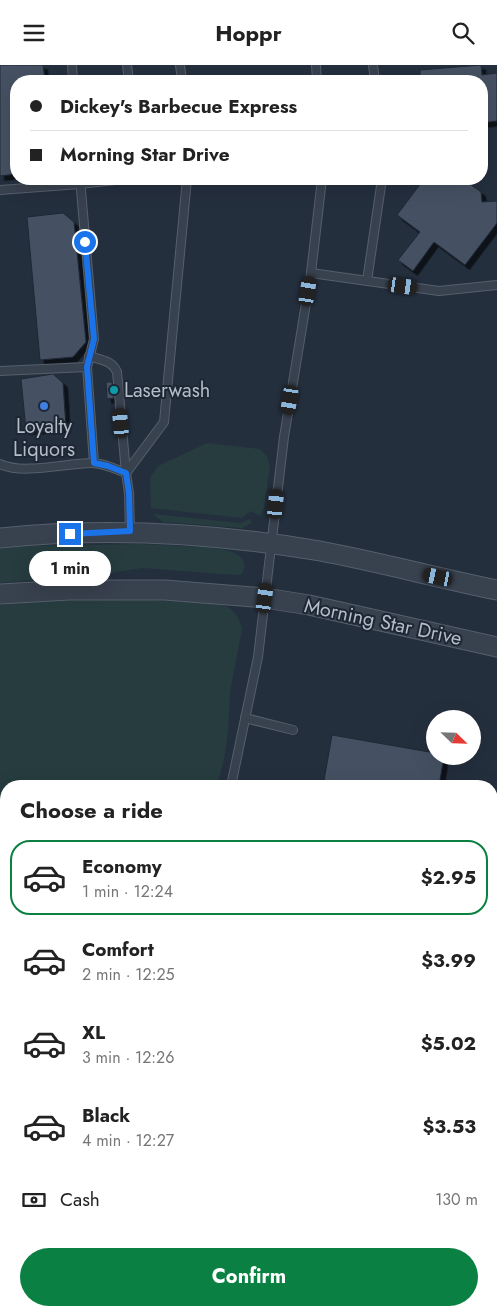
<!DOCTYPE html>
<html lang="en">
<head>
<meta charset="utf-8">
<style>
	body { margin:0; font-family:Jost,sans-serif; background:#f6f6f6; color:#222; height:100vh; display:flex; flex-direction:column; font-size:19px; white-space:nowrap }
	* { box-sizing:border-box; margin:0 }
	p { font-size:16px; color:#767676 }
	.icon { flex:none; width:28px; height:28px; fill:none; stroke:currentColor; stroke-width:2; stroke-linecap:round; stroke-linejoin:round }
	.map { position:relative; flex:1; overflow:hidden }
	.panel { position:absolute; left:0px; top:715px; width:498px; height:536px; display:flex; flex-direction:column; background:#fff; border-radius:20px 20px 0 0; box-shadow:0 5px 20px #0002 }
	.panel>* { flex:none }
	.guide { position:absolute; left:10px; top:10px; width:478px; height:110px; border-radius:20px; box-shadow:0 5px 20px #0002; display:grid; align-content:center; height:110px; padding:0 20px; background:#fff }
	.needle { width:32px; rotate:113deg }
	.fabs { position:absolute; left:426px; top:645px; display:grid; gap:10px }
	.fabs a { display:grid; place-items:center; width:55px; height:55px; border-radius:50%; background:#fff; box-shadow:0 5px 20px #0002; font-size:25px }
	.end { position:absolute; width:22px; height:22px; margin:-11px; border:6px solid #1a73e8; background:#fff; box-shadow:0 0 0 2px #fff }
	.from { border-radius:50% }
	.bubble { position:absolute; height:35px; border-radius:18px; background:#fff; box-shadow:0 5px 20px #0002; font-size:16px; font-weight:700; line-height:35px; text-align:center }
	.car { position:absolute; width:15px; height:30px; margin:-15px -8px; border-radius:6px; box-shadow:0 0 4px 1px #0007; background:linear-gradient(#222 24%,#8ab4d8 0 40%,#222 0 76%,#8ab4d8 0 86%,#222 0) }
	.guide b { display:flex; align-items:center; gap:18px; height:48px; font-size:19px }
	.guide b+b { border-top:1px solid #e0e0e0 }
	.guide i { width:12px; height:12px; background:#222 }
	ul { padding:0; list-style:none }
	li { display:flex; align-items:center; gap:15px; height:75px; margin:0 10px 8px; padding:0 10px; border:2px solid transparent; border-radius:20px }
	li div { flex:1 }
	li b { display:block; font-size:19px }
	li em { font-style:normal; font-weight:700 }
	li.active { border-color:#0b8043 }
	li>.icon { width:45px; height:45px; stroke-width:1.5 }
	h2 { padding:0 20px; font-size:22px; line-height:60px }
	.pay { display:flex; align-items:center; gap:12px; height:55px; padding:0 20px; font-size:19px }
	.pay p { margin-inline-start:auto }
	.button { display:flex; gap:10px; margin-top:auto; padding:10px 20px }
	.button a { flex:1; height:58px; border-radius:30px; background:#0b8043; color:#fff; font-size:20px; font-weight:700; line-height:58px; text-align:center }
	header { display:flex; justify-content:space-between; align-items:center; height:65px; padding:0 20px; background:#fff; font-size:22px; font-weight:700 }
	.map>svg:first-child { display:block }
	.green { fill:#263c3f }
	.building { fill:#455162; stroke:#1f2835; filter:url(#shadow) }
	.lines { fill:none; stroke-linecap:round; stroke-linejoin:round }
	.service-casing { stroke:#565f6c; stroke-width:10 }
	.tertiary-casing { stroke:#565f6c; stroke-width:21 }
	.service { stroke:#38414e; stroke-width:8 }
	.tertiary { stroke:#38414e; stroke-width:19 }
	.route { stroke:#1a73e8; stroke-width:6 }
	.culture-dot { fill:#0f9aa8; stroke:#1d2633; stroke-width:2 }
	.shop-dot { fill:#3f7fe0; stroke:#1d2633; stroke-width:2 }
	.labels { text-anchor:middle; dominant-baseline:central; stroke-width:4; stroke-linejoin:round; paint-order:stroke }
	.poi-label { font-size:20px; fill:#b4bcc9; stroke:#1d2633; text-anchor:start }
	.street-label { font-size:20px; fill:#b4bcc9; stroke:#1d2633 }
</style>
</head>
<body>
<header><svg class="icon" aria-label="menu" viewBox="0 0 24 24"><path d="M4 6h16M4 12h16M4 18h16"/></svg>Hoppr<svg class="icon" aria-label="search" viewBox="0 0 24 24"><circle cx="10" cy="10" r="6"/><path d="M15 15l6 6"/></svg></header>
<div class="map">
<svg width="497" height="1251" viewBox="0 0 497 1251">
	<defs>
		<filter id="shadow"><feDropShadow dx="4.5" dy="4.5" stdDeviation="0" flood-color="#0009"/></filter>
	</defs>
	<rect width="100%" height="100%" fill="#242f3e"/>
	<g class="green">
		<path d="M207 378 260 384 267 391 270 401 264 443 260 451 251 446 242 453 151 443 150 413 158 401Z"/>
		<path d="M153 449 241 458 250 454 252 458 242 463 163 457Z"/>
		<path d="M139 479C154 480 168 480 183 481 198 482 257 480 242 509L236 510 143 503 102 509 0 518V484L25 481Z"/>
		<path d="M56 535C101 535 146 534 191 537 201 538 215 537 225 541 235 545 240 555 242 564L230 627 228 666 224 694 217 721H6V1158H0V540Z"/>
	</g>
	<g class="building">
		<path d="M0 0H43L45 16H16V109L0 111Z"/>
		<path d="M481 0 482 10 497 8V56L481 58V16H420V5Z"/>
		<path d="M424 114H463L481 127 482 137 497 136V158L465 200 434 177 413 206 398 195 420 167 397 150Z"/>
		<path d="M63 148 74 157 86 277 73 292 40 295 27 152Z"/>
		<path d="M53 309 63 318 66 363 26 365 21 314Z"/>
		<path d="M106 317H112L114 333 107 334Z"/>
		<path d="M332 670 435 688V691H444L439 721H323Z"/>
	</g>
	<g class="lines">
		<g class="service-casing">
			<g id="service">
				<path d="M72 0 73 16"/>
				<path d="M127 0 129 16"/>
				<path d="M180 0 182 16"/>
				<path d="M316 0 317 16"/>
				<path d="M373 0 375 16"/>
				<path d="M80 114 94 274 87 302 94 398"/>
				<path d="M0 125 80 119 124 114"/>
				<path d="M311 208 439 226 497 220"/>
				<path d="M367 216 382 114"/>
				<path d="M89 291C100 295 112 295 117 307L126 408"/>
				<path d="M0 306 87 302"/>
				<path d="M0 399C23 410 66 398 92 398 104 398 115 404 126 408L129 428 130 466"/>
				<path d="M126 408 164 357 187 114"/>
				<path d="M245 653 293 665"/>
				<path d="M231 721 258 592 284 372 311 208 322 114"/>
				<path d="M491 833 497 834"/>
				<path d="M33 1245V1251"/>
				<path d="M229 1245V1251"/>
			</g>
		</g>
		<g class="tertiary-casing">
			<g id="tertiary">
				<path d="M0 473C107 462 214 468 320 486 379 497 438 513 497 525"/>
				<path d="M0 529 69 525H165L265 533 309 540 497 582"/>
			</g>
		</g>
		<use href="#service" class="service"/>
		<use href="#tertiary" class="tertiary"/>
	</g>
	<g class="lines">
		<path class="route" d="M70 469 130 466 129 428 126 408 108 401 94 398 87 302 94 274 85 177"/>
	</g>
	<circle class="culture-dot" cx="114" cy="325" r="5"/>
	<circle class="shop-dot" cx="44" cy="341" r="5"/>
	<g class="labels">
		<g class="poi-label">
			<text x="124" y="325">Laserwash</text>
			<text x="44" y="361" text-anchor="middle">Loyalty<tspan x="44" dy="23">Liquors</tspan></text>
		</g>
		<g class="street-label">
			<text transform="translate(383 557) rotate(12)">Morning Star Drive</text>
		</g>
	</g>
</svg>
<div class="fabs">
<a><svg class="needle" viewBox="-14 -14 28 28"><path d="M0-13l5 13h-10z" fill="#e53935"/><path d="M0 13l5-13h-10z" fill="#767676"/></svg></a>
</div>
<i class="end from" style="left:85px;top:177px"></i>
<i class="end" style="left:70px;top:469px"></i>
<div class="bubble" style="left:29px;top:486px;width:82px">1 min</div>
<i class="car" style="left:403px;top:221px;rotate:98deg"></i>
<i class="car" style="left:308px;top:226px;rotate:9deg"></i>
<i class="car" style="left:290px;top:335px;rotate:189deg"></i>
<i class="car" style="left:121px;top:358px;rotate:355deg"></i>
<i class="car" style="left:276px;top:439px;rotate:6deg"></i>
<i class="car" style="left:438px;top:512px;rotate:282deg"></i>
<i class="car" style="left:265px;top:533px;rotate:8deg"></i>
<div class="guide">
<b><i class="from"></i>Dickey's Barbecue Express</b>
<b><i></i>Morning Star Drive</b>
</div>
<section class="panel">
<h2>Choose a ride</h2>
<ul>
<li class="active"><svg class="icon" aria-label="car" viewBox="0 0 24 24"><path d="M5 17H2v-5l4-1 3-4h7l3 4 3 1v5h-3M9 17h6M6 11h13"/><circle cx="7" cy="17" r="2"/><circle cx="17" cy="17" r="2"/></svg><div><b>Economy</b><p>1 min · 12:24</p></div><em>$2.95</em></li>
<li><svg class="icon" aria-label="car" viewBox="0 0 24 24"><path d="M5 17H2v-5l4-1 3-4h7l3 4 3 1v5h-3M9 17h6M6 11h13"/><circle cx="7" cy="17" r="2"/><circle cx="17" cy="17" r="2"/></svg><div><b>Comfort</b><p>2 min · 12:25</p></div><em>$3.99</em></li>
<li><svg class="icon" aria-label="car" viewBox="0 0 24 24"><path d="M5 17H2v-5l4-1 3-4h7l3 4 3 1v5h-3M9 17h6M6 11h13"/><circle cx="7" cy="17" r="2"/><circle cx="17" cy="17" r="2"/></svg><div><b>XL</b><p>3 min · 12:26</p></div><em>$5.02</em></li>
<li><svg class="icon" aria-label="car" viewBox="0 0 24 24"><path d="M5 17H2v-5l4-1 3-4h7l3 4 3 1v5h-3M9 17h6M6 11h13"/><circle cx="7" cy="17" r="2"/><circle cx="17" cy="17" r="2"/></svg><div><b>Black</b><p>4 min · 12:27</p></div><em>$3.53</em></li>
</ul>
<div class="pay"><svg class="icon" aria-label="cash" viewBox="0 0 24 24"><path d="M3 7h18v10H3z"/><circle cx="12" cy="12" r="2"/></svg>Cash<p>130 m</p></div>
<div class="button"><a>Confirm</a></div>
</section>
</div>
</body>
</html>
